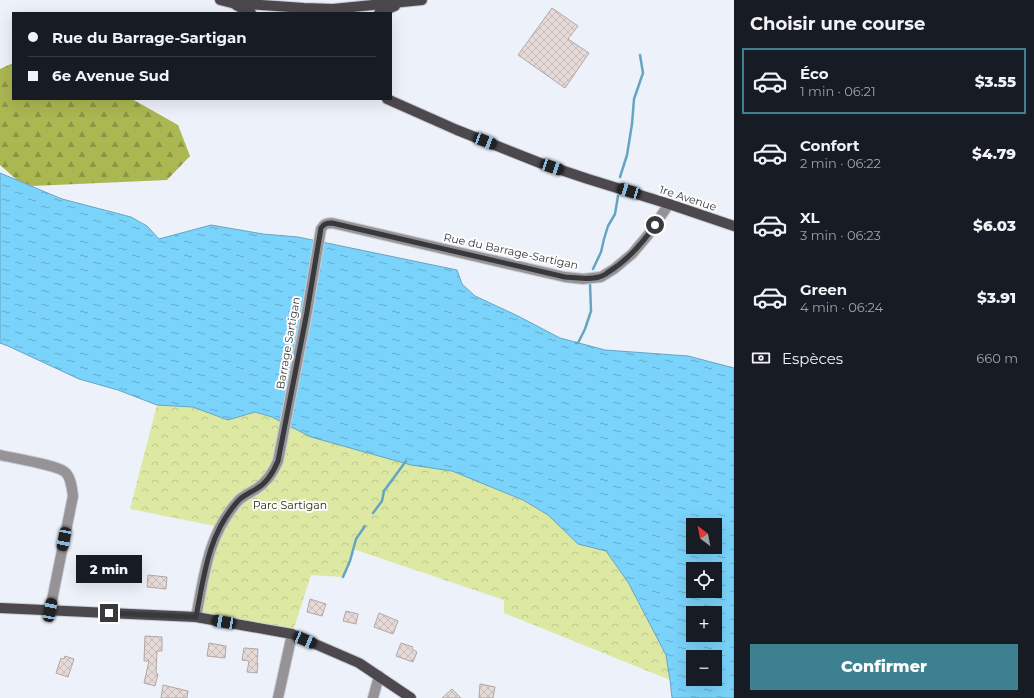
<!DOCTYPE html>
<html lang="fr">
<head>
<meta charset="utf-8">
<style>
	body { margin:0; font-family:Montserrat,sans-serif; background:#20242c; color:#f1f3f6; height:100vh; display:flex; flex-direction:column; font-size:15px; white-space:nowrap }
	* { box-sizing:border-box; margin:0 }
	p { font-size:13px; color:#9ea1a6 }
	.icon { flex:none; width:22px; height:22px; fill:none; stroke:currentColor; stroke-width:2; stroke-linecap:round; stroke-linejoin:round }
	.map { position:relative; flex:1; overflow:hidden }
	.drawer { display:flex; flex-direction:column; background:#171b24; width:300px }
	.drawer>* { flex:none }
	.hud { position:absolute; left:12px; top:12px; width:380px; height:88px; border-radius:0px; box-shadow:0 4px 16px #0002; display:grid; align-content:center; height:88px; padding:0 16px; background:#171b24 }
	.needle { width:26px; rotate:328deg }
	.fabs { position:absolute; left:686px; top:518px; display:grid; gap:8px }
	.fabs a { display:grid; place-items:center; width:36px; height:36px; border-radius:0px; background:#171b24; box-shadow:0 4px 16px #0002; font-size:20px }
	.end { position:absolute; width:18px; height:18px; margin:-9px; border:5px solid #37393c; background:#fff; box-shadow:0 0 0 2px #fff }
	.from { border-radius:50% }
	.bubble { position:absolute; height:28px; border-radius:0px; background:#171b24; box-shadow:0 4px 16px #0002; font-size:13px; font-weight:800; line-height:28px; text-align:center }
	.car { position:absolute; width:12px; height:24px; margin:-12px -6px; border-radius:5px; box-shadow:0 0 3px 1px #0007; background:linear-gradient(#222 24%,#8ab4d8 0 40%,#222 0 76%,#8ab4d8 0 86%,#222 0) }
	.hud b { display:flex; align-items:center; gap:14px; height:38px; font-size:15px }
	.hud b+b { border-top:1px solid #363941 }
	.hud i { width:10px; height:10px; background:#f1f3f6 }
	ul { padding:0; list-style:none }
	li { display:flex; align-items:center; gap:12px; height:66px; margin:0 8px 6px; padding:0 8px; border:2px solid transparent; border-radius:0px }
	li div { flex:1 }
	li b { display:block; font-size:15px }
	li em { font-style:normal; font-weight:800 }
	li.current { border-color:#3d8190 }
	li>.icon { width:36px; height:36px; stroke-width:1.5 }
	h2 { padding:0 16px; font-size:18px; line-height:48px }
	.pay { display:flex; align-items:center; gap:10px; height:44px; padding:0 16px; font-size:15px }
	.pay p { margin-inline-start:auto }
	.button { display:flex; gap:8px; margin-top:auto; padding:8px 16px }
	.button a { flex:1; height:46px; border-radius:0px; background:#3d8190; color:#fff; font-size:16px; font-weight:800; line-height:46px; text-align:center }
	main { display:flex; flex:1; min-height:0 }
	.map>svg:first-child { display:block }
	.forest { fill:url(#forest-firs) }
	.park { fill:url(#park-crowns) }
	.water { fill:url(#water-ripples); stroke:#66a5c2; fill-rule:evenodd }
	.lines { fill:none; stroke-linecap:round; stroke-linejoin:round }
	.stream { stroke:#66a5c2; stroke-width:2.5 }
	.building { fill:url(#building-cross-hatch); stroke:#b1a7a4 }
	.minor-casing { stroke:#c9ccd4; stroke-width:12 }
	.major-casing { stroke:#c9ccd4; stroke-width:12 }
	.minor { stroke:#969397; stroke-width:10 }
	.major { stroke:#4c484e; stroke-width:10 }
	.route { stroke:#37393c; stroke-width:5 }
	.labels { text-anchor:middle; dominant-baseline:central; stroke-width:4; stroke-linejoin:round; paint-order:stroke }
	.street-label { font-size:11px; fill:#37393c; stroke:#fefefe }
	.park-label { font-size:11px; fill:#2a2f03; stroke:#fefefe }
</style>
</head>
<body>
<main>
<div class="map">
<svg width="734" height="698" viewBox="0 0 734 698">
	<defs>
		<pattern id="forest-firs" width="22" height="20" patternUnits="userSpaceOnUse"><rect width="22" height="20" fill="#abb751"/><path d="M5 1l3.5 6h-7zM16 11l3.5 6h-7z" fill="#8c9644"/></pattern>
		<pattern id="park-crowns" width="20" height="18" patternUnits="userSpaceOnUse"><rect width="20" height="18" fill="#dde8a2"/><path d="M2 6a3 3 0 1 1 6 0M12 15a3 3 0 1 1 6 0" fill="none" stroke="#bec88c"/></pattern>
		<pattern id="water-ripples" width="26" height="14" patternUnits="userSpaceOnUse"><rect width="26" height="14" fill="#7ad3fb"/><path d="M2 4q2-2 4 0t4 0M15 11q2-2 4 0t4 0" fill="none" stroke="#65accc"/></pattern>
		<pattern id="building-cross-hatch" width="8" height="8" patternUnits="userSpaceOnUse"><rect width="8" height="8" fill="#e5dad7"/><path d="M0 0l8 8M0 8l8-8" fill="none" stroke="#c5bcb9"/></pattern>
	</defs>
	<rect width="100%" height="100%" fill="#edf1fa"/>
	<path class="forest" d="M13 63V99H132L178 125 190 156 167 180 32 186 17 180 0 165V69Z"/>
	<path class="park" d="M157 405 193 407 228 420 255 412 272 417 311 437 404 463 452 471 523 500 548 515 578 544 606 551 628 582 666 655 670 680 504 613V600L353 549 343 577 311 575 292 634 196 617 220 527 130 509Z"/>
	<path class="water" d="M0 173 62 199 131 217 147 226 159 239 211 225 263 234 298 237 457 270 462 284 475 296 518 316 560 338 605 350 688 356 734 368V698H672L670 680 666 655 628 582 606 551 578 544 548 515 523 500 452 471 411 465 311 437 272 417 255 412 228 420 193 407 157 405 118 390 79 379 8 346 0 343ZM693 525H715V547H693ZM693 569H715V591H693ZM693 613H715V635H693ZM693 657H715V679H693Z"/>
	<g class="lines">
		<g class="stream">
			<path d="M620 177 627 155 632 124 634 99 643 73 640 55"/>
			<path d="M593 269 601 252 604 239 608 226 615 214 618 196"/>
			<path d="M576 343H578L585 329 591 311 590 284"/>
			<path d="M373 513 382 501 384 491 406 461"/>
			<path d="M343 577 350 561 356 539 365 526"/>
		</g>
	</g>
	<g class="building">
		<path d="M552 8 578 26 568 39 589 53 565 88 518 55Z"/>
		<path d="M148 575 167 577 166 589 147 587Z"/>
		<path d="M310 599 326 604 322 616 307 612Z"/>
		<path d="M346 611 358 614 356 624 343 621Z"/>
		<path d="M379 613 398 621 393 634 374 627Z"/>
		<path d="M145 636 162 637V651H157L156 673 158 674 155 686 144 683 149 661H144Z"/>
		<path d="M209 643 226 646 225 658 207 656Z"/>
		<path d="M401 643 413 647 412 649 417 652 413 662 396 656Z"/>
		<path d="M244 648 258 649 257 663H258L257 673 247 672 249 661 242 660Z"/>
		<path d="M65 656 74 659 68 677 56 673 61 658 64 659Z"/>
		<path d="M480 684 495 687 493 698H479Z"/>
		<path d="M163 685 188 691 187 698H161Z"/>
		<path d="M452 689 461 698H442Z"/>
	</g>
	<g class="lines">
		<g class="minor-casing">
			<g id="minor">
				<path d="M0 455C13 458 57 465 65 472 71 477 72 489 73 496L50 610"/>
				<path d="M196 617C204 576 208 534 238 501 242 496 250 493 256 489 267 482 273 473 278 461L307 312 321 229C324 224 326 223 332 223L565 277 583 279 601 277 614 269 632 254 648 235 669 204"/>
				<path d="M278 698 292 634"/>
				<path d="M373 698 379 676"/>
			</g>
		</g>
		<g class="major-casing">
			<g id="major">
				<path d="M220 0 232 3 304 8 333 9 422 0"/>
				<path d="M236 5 251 13"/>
				<path d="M379 13 395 6"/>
				<path d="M387 99 457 130 540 163 588 179 669 204 734 226"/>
				<path d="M0 608 196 617 292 634 359 663 411 698"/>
			</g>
		</g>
		<use href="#minor" class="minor"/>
		<use href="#major" class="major"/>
	</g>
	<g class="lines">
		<path class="route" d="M109 613 196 617C204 576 208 534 238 501 242 496 250 493 256 489 267 483 273 473 278 461L307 312 321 228C324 224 326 223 332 223L565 277C577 278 588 280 599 277 602 276 605 275 607 273 627 261 642 244 655 225"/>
	</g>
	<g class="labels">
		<g class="street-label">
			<text transform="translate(688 198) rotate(18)">1re Avenue</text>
			<text transform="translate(511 251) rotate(12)">Rue du Barrage-Sartigan</text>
			<text transform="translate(288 343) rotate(-80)">Barrage Sartigan</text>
		</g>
		<g class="park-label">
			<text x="290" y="505">Parc Sartigan</text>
		</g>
	</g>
</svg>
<div class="fabs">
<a><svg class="needle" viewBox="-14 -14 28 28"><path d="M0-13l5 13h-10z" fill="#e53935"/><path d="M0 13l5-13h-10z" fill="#9ea1a6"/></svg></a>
<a><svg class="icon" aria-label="locate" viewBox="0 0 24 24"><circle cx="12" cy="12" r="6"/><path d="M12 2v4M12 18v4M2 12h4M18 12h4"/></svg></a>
<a>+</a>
<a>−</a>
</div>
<i class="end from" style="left:655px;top:225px"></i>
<i class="end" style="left:109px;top:613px"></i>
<div class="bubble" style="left:76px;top:555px;width:66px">2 min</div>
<i class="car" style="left:485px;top:141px;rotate:111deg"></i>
<i class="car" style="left:552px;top:167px;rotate:109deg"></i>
<i class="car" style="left:629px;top:191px;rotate:287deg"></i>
<i class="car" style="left:64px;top:539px;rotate:191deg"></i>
<i class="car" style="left:50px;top:610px;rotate:11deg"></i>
<i class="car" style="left:224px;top:622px;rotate:280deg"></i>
<i class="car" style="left:305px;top:640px;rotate:113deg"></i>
<div class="hud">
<b><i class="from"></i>Rue du Barrage-Sartigan</b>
<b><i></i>6e Avenue Sud</b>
</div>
</div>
<section class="drawer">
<h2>Choisir une course</h2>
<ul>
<li class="current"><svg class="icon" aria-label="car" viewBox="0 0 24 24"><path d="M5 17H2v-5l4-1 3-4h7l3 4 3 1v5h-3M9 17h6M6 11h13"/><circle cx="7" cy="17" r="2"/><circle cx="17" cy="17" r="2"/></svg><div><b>Éco</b><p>1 min · 06:21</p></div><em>$3.55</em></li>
<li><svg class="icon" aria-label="car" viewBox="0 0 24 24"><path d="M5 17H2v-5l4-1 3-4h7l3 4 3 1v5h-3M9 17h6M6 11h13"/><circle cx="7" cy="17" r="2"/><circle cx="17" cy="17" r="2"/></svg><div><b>Confort</b><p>2 min · 06:22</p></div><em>$4.79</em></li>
<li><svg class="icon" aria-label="car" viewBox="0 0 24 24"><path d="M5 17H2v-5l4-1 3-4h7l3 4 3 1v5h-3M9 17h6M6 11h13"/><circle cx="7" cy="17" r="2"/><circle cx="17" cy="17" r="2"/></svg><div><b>XL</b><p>3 min · 06:23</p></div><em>$6.03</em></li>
<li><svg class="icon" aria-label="car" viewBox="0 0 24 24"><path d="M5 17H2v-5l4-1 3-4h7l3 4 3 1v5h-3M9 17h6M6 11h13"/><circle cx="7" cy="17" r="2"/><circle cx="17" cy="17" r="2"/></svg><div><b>Green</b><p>4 min · 06:24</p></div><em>$3.91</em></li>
</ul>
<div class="pay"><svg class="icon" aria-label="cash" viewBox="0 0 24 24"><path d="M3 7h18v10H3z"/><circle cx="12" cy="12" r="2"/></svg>Espèces<p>660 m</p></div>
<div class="button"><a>Confirmer</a></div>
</section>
</main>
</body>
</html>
